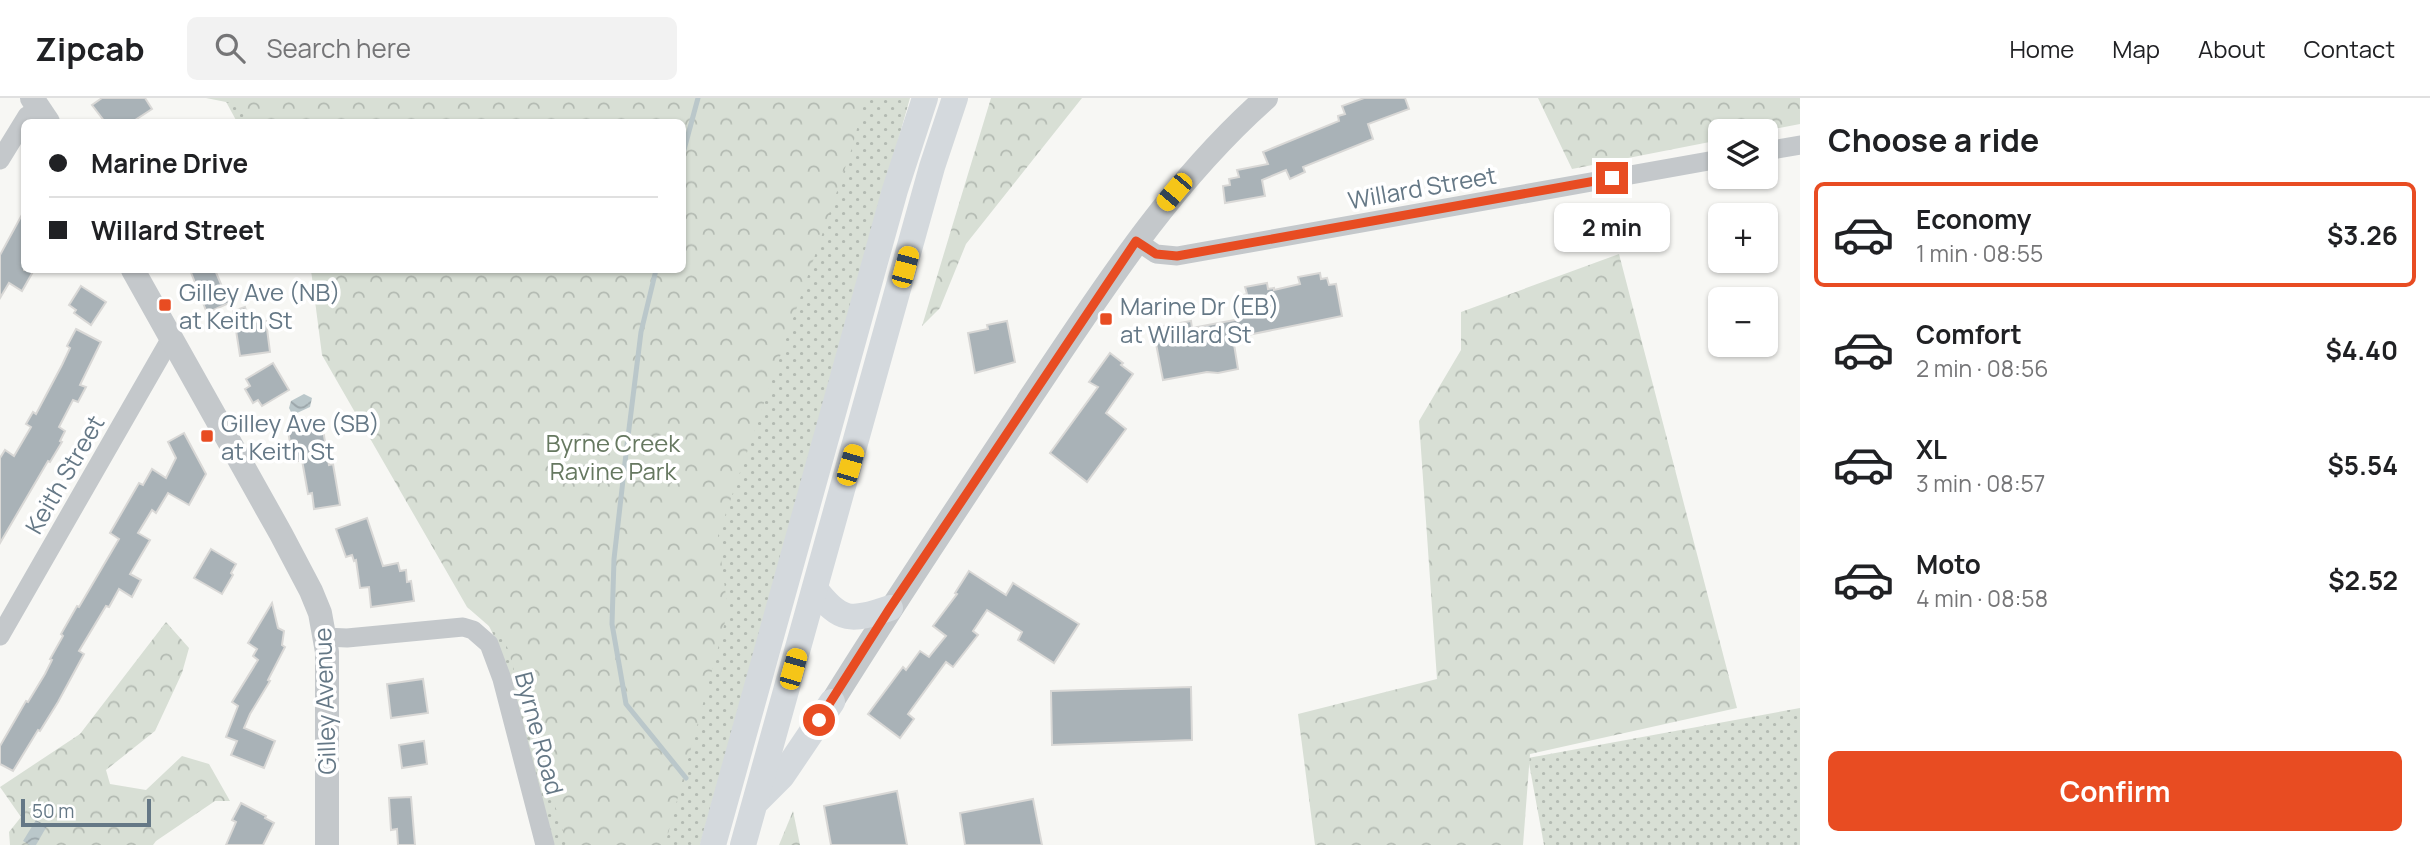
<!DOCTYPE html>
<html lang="en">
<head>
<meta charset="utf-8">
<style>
	body { margin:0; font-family:Manrope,sans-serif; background:#f2f2f2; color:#202124; height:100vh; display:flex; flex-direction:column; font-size:26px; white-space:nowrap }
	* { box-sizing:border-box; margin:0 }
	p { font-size:23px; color:#757577 }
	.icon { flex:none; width:38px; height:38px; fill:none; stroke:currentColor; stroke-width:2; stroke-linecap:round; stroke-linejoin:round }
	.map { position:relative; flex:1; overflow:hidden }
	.details { display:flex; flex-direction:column; background:#fff; width:630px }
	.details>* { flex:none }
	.banner { position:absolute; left:21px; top:21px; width:665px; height:154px; border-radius:10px; box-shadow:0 2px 5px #0004; display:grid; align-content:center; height:154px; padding:0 28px; background:#fff }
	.fabs { position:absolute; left:1708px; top:21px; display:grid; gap:14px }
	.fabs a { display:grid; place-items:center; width:70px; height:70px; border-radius:10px; background:#fff; box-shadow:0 2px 5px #0004; font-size:35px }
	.scale { position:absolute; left:21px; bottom:18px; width:130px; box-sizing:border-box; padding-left:7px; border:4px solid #657886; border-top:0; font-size:19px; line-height:24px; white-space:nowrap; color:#657886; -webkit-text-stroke:5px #fff; paint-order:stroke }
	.end { position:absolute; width:32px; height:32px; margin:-16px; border:9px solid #e84c22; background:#fff; box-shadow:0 0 0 4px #fff }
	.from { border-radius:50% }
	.bubble { position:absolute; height:49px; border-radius:10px; background:#fff; box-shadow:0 2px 5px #0004; font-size:23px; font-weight:700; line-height:49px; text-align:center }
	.car { position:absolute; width:21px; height:42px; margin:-21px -10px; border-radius:9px; box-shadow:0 0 5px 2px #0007; background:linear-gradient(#f5c518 24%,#345 0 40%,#f5c518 0 76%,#345 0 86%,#f5c518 0) }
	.banner b { display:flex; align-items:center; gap:24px; height:66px; font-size:26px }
	.banner b+b { border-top:2px solid #e0e0e0 }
	.banner i { width:18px; height:18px; background:#202124 }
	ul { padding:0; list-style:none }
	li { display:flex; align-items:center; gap:21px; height:105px; margin:0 14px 10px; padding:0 14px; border:4px solid transparent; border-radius:10px }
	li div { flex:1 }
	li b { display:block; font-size:26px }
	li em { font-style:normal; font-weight:700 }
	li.active { border-color:#e84c22 }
	li>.icon { width:63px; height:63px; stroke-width:1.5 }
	h2 { padding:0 28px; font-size:32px; line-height:84px }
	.cta { display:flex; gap:14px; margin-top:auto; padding:14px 28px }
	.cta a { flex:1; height:80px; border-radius:10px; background:#e84c22; color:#fff; font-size:28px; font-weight:700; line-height:80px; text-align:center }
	header { display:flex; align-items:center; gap:42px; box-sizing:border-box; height:98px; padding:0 35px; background:#fff; border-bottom:2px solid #e0e0e0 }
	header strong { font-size:33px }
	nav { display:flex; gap:38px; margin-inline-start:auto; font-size:24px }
	.search { width:490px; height:63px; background:#f2f2f2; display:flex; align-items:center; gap:18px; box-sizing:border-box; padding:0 24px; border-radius:10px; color:#757577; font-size:26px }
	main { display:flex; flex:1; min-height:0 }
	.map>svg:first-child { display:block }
	.green { fill:url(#green-dots) }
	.forest { fill:url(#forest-crowns) }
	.water { fill:url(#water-waves) }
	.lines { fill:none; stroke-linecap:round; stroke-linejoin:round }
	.stream { stroke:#bac7ca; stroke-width:5 }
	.building { fill:#a9b2b7; stroke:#d9d8d6; stroke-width:2 }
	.minor { stroke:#c4c8cb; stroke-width:19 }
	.tertiary { stroke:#c4c8cb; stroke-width:24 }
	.secondary { stroke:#d4d9dd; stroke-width:26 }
	.route { stroke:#e84c22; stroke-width:9 }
	.poi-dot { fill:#e84c22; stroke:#fff; stroke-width:2.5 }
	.labels { text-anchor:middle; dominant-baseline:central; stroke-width:7; stroke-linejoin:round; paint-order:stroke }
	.street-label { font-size:24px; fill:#657886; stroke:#fff }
	.poi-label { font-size:24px; fill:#657886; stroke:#fff; text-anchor:start }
	.park-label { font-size:24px; fill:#667860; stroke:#fff }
</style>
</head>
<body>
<header>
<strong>Zipcab</strong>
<div class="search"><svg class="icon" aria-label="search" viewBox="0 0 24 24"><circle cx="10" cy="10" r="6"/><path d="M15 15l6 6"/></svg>Search here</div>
<nav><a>Home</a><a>Map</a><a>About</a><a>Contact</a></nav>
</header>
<main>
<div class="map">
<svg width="1800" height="747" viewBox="0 0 1800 747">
	<defs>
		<pattern id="green-dots" width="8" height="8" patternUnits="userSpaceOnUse" patternTransform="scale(1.75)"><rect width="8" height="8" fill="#d8dfd5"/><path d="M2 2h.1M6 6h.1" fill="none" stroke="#b3bab2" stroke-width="1.8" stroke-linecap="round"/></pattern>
		<pattern id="forest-crowns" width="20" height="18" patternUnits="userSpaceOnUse" patternTransform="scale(1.75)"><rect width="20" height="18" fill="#d8dfd5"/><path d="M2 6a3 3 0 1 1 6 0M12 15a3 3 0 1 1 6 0" fill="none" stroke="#b3bab2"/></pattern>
		<pattern id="water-waves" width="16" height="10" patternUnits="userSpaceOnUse" patternTransform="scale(1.75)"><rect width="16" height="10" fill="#bac7ca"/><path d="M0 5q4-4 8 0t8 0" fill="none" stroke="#9ba6aa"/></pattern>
	</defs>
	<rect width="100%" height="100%" fill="#f7f7f4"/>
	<g class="green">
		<path d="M224 0H910L700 747H550L495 540 310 172H682V24H237Z"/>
		<path d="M1800 610V747H1544L1528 660Z"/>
	</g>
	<g class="forest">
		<path d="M206 0H865L852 50 718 438 728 513 665 747H567L505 542 467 509 322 257 311 172H682V24H252L241 7Z"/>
		<path d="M991 0H1082L966 146 940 210 922 228Z"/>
		<path d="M1538 0H1800V26L1763 33H1720V42L1572 71Z"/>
		<path d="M1619 156 1737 610 1530 656 1523 747H1315L1298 616 1437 581 1419 323 1461 252V214Z"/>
		<path d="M166 524 189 550 182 575 155 633 106 672 110 686 146 692 182 658 209 666 230 703H215L156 743 153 747H10L9 734 21 719 0 689 80 636Z"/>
		<path d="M793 713 800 747H779Z"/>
	</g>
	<g class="water">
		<path d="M304 296 312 300 310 309 297 315 291 314 289 310 291 303Z"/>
		<path d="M36 722 47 728 36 747H30L23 743Z"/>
	</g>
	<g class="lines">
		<g class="stream">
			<path d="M682 59 698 0"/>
			<path d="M656 172 641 234 627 347 614 461 612 526 626 606 686 680"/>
		</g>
	</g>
	<g class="building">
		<path d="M102 0H145L152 11 132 24H105L92 7Z"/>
		<path d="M1364 0H1405L1409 11 1368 26 1373 41 1303 69 1305 74 1290 81 1286 72 1262 82 1265 98 1225 105 1223 88 1230 87 1229 81 1239 79 1237 72 1268 66 1263 54 1339 23 1338 18 1345 16 1342 8Z"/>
		<path d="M24 113V172H34L22 193 9 185 0 200V157Z"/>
		<path d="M190 172H215L229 205 207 215Z"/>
		<path d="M1320 175 1321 181 1327 180 1329 187 1336 186 1342 218 1233 240 1238 271 1218 275 1207 274 1163 282 1153 230 1191 223 1192 230 1240 221 1237 205H1241L1240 198 1247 196 1245 189 1267 185 1268 191 1274 190V192L1300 186 1298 179Z"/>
		<path d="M81 188 106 204 91 227 74 215 76 212 69 207Z"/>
		<path d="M245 209 250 225 266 223 270 254 240 258 233 213Z"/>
		<path d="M1007 223 1015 264 975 275 968 235 988 231 987 227Z"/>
		<path d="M76 231 101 244 80 287 86 289 78 304 73 302 59 329 65 333 60 343 62 344 50 364 48 363 0 445V360L5 352 14 358 31 329 26 326 33 314 36 316 62 267 70 250 67 248Z"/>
		<path d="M1110 255 1123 265 1121 267 1133 276 1106 315 1126 331 1087 384 1050 355 1098 289 1089 284Z"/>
		<path d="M273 265 289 292 262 308 258 302 253 305 245 291 250 288 246 281Z"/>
		<path d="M321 320 329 367 333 366 340 407 314 411 312 395 308 396 302 362 293 364 287 326Z"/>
		<path d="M184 335 206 376 189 407 168 395 156 415 152 412 138 435 150 442 130 476 141 482 132 499 119 491 109 509 106 508 79 553 84 556 58 604 40 633 38 632 13 673 0 666V648L26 603 28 604 45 576 52 562 50 561 63 538 61 536 77 508 79 509 119 441 110 435 139 385 143 387 152 371 166 380 176 360 168 344Z"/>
		<path d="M367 420 383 468 398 465 400 473 406 472 407 484 411 483 414 503 371 509 369 489 360 490 356 462 354 463 352 457 346 459 336 431Z"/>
		<path d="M211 451 236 466 231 475 233 477 222 496 194 480Z"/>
		<path d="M969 473 1006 497 1013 485 1079 526 1054 565 1018 542 1022 534 987 512 973 533 978 537 953 569 946 564 908 616 914 621 900 640 868 616 903 569 906 572 920 553 929 559 946 538 933 528 957 496 955 495Z"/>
		<path d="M272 505 278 530 284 533 282 547 285 549 268 582 270 583 250 616 244 630 275 643 264 670 231 657 237 643 226 639 238 608 232 604 258 562 253 558 257 551 248 545Z"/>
		<path d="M423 581 428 615 391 620 387 586Z"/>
		<path d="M1191 589 1192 642 1052 647 1051 593Z"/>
		<path d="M424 643 427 666 402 670 399 647Z"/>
		<path d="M897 693 907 747H831L824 708Z"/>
		<path d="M411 699 415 747H398L397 731 391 732 389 700Z"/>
		<path d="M1033 701 1042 747H965L960 715Z"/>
		<path d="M241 705 266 718 265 720 274 725 263 747H226L236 724 232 722Z"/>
	</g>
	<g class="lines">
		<g class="minor">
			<path d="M1766 53 1800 47"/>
			<path d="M0 62 27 18 40 12"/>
			<path d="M1137 143 1156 156 1177 158 1720 61"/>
			<path d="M0 538 171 240"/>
			<path d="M325 539 347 540 463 529 473 532 489 546 502 581 545 747"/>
		</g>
		<g class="tertiary">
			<path d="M32 0 48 24"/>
			<path d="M133 172 281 436 311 493 320 515 327 554V747"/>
			<path d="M832 604C896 501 963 401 1030 300 1101 194 1169 86 1266 0"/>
		</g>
		<g class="secondary">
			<path d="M815 491C841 525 851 523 890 510"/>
			<path d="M758 702 782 678 832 604"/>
			<path d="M713 747 895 92 925 0"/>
			<path d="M743 747 932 69 955 0"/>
		</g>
	</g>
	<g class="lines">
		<path class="route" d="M819 622 890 510 1136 143 1156 156 1177 158 1612 80"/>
	</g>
	<g class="poi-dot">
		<rect x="158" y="200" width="14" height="14" rx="3.5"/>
		<rect x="1099" y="214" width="14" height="14" rx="3.5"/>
		<rect x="200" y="331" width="14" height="14" rx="3.5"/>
	</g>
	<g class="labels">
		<g class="street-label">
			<text transform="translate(1422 89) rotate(-10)">Willard Street</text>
			<text transform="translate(64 376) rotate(-60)">Keith Street</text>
			<text transform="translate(324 603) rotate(-92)">Gilley Avenue</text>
			<text transform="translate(540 635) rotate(75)">Byrne Road</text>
		</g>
		<g class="poi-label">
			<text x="179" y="193">Gilley Ave (NB)<tspan x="179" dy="28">at Keith St</tspan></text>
			<text x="1120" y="207">Marine Dr (EB)<tspan x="1120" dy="28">at Willard St</tspan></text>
			<text x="221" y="324">Gilley Ave (SB)<tspan x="221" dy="28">at Keith St</tspan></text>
		</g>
		<g class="park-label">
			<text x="613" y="344">Byrne Creek<tspan x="613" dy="28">Ravine Park</tspan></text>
		</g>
	</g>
</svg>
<div class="fabs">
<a><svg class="icon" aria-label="layers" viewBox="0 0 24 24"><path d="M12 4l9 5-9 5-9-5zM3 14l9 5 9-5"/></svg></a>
<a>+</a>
<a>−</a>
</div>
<div class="scale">50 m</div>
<i class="end from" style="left:819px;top:622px"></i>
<i class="end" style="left:1612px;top:80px"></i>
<div class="bubble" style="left:1554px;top:105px;width:116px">2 min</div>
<i class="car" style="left:1174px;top:94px;rotate:220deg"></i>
<i class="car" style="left:905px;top:169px;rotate:15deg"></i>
<i class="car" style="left:850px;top:367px;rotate:16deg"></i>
<i class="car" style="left:793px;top:571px;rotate:16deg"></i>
<div class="banner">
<b><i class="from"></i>Marine Drive</b>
<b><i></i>Willard Street</b>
</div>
</div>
<section class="details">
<h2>Choose a ride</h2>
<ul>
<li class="active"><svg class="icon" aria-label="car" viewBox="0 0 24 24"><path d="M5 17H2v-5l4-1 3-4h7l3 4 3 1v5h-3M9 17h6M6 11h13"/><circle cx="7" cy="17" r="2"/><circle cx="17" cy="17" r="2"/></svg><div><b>Economy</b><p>1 min · 08:55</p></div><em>$3.26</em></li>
<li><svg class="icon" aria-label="car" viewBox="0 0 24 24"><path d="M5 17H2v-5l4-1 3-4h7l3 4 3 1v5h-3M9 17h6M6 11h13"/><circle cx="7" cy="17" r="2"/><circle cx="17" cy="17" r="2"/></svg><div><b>Comfort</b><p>2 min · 08:56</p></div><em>$4.40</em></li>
<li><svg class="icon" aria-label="car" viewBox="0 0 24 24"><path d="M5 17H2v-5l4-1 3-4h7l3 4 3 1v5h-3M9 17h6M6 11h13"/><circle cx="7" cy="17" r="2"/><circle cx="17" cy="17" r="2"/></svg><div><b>XL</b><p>3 min · 08:57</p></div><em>$5.54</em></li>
<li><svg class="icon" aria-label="car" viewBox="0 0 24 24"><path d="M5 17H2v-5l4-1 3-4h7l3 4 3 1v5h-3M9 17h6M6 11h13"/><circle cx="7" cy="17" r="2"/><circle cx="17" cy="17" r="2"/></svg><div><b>Moto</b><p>4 min · 08:58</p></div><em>$2.52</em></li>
</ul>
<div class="cta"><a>Confirm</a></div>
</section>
</main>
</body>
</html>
